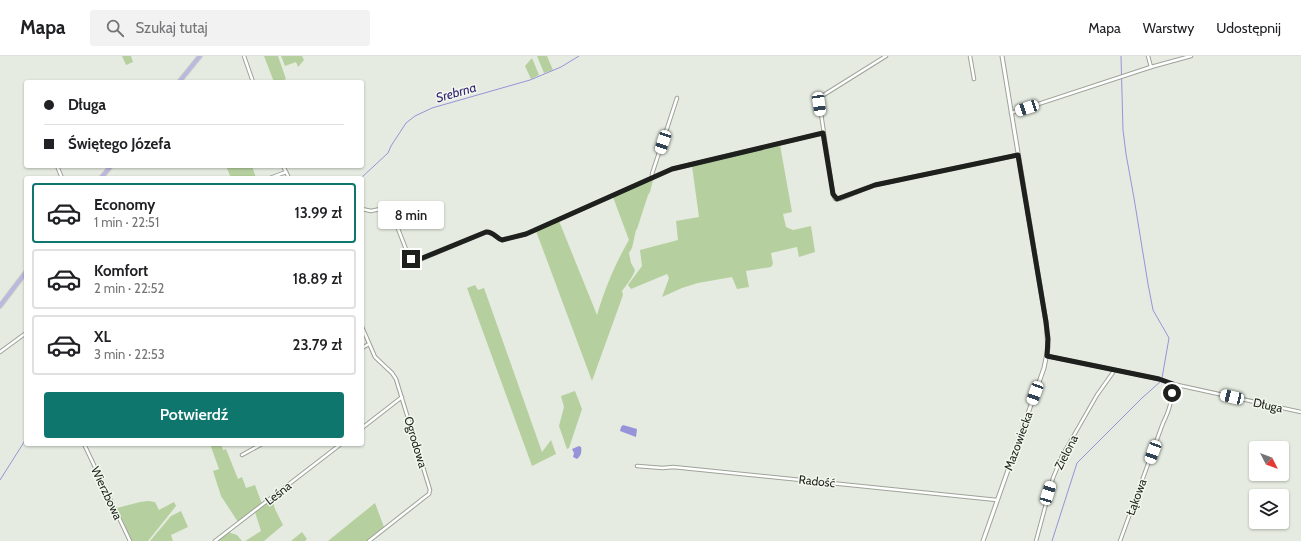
<!DOCTYPE html>
<html lang="pl">
<head>
<meta charset="utf-8">
<style>
	body { margin:0; font-family:Cabin,sans-serif; background:#f2f2f2; color:#202124; height:100vh; display:flex; flex-direction:column; font-size:15px; white-space:nowrap }
	* { box-sizing:border-box; margin:0 }
	p { font-size:13px; color:#757577 }
	.icon { flex:none; width:22px; height:22px; fill:none; stroke:currentColor; stroke-width:2; stroke-linecap:round; stroke-linejoin:round }
	.map { position:relative; flex:1; overflow:hidden }
	.details { position:absolute; left:24px; top:120px; width:340px; height:270px; display:flex; flex-direction:column; background:#fff; border-radius:4px; box-shadow:0 1px 3px #0004 }
	.details>* { flex:none }
	.banner { position:absolute; left:24px; top:24px; width:340px; height:88px; border-radius:4px; box-shadow:0 1px 3px #0004; display:grid; align-content:center; height:88px; padding:0 20px; background:#fff }
	.needle { width:26px; rotate:132deg }
	.fabs { position:absolute; left:1249px; top:385px; display:grid; gap:8px }
	.fabs a { display:grid; place-items:center; width:40px; height:40px; border-radius:4px; background:#fff; box-shadow:0 1px 3px #0004; font-size:20px }
	.end { position:absolute; width:18px; height:18px; margin:-9px; border:5px solid #1d201c; background:#fff; box-shadow:0 0 0 2px #fff }
	.from { border-radius:50% }
	.bubble { position:absolute; height:28px; border-radius:4px; background:#fff; box-shadow:0 1px 3px #0004; font-size:13px; font-weight:600; line-height:28px; text-align:center }
	.car { position:absolute; width:12px; height:24px; margin:-12px -6px; border-radius:5px; box-shadow:0 0 3px 1px #0007; background:linear-gradient(#fff 24%,#345 0 40%,#fff 0 76%,#345 0 86%,#fff 0) }
	.banner b { display:flex; align-items:center; gap:14px; height:38px; font-size:15px }
	.banner b+b { border-top:1px solid #e0e0e0 }
	.banner i { width:10px; height:10px; background:#202124 }
	ul { padding:7px 0 0; list-style:none }
	li { display:flex; align-items:center; gap:12px; height:60px; margin:0 8px 6px; padding:0 12px; border:2px solid #e0e0e0; border-radius:4px }
	li div { flex:1 }
	li b { display:block; font-size:15px }
	li em { font-style:normal; font-weight:600 }
	li.on { border-color:#0f766e }
	li>.icon { width:36px; height:36px; stroke-width:1.5 }
	.cta { display:flex; gap:8px; margin-top:auto; padding:8px 20px }
	.cta a { flex:1; height:46px; border-radius:4px; background:#0f766e; color:#fff; font-size:16px; font-weight:600; line-height:46px; text-align:center }
	header { display:flex; align-items:center; gap:24px; box-sizing:border-box; height:56px; padding:0 20px; background:#fff; border-bottom:1px solid #e0e0e0 }
	header strong { font-size:19px }
	nav { display:flex; gap:22px; margin-inline-start:auto; font-size:14px }
	.search { width:280px; height:36px; background:#f2f2f2; display:flex; align-items:center; gap:10px; box-sizing:border-box; padding:0 14px; border-radius:4px; color:#757577; font-size:15px }
	.map>svg:first-child { display:block }
	.green { fill:#b5d09e }
	.water { fill:#9693d9 }
	.lines { fill:none; stroke-linecap:round; stroke-linejoin:round }
	.stream { stroke:#9693d9; stroke-width:1 }
	.minor-casing { stroke:#9da399; stroke-width:4.5 }
	.tertiary-casing { stroke:#9da399; stroke-width:5 }
	.primary-casing { stroke:#c9c9c9; stroke-width:5.5 }
	.minor { stroke:#fff; stroke-width:2.5 }
	.tertiary { stroke:#fff; stroke-width:3 }
	.primary { stroke:#b9b8df; stroke-width:3.5 }
	.route { stroke:#1d201c; stroke-width:5 }
	.labels { text-anchor:middle; dominant-baseline:central; stroke-width:3; stroke-linejoin:round; paint-order:stroke }
	.street-label { font-size:12px; fill:#1d201c; stroke:#f2f8ed }
	.water-label { font-size:13px; font-style:italic; fill:#342577; stroke:#f2f8ed }
</style>
</head>
<body>
<header>
<strong>Mapa</strong>
<div class="search"><svg class="icon" aria-label="search" viewBox="0 0 24 24"><circle cx="10" cy="10" r="6"/><path d="M15 15l6 6"/></svg>Szukaj tutaj</div>
<nav><a>Mapa</a><a>Warstwy</a><a>Udostępnij</a></nav>
</header>
<div class="map">
<svg width="1301" height="485" viewBox="0 0 1301 485">
	<rect width="100%" height="100%" fill="#e5ebe0"/>
	<g class="green">
		<path d="M122 0H131L133 6 126 9Z"/>
		<path d="M264 0H278L286 23 279 26H274Z"/>
		<path d="M281 0H302L304 4 298 11 296 6 285 10Z"/>
		<path d="M537 0H547L553 14 544 17Z"/>
		<path d="M532 2 539 19 531 23 525 10Z"/>
		<path d="M780 89 792 156 783 158 786 171 793 174 811 170 815 196 799 201 797 191 771 197 773 208 771 211 746 215 749 231 737 233 732 221 698 227 682 232 662 241 669 222 667 218 631 233 628 229 642 210 640 194 678 184 676 165 699 161 692 110Z"/>
		<path d="M226 110H252L256 122H231Z"/>
		<path d="M653 124 650 136 648 139 637 173 636 174 632 192 629 197 631 207 635 214C633 221 627 228 622 235L623 239 592 325 536 175 559 165 597 259C605 232 615 208 629 184L613 141Z"/>
		<path d="M475 229 478 234 484 232 542 396 551 384 556 398 532 410 467 232Z"/>
		<path d="M575 335 582 353 569 392 567 393 559 370 564 351 561 340Z"/>
		<path d="M210 388H221L223 394 226 393 238 423 242 421 246 432 255 429 262 448 238 466 221 440 213 415 219 413Z"/>
		<path d="M272 443 275 453 283 469 264 485H245L261 475 255 456Z"/>
		<path d="M148 445 155 446 159 454 174 446 176 450 148 485H132L117 452 140 446Z"/>
		<path d="M375 447 384 471 367 485H328Z"/>
		<path d="M181 455 188 471 171 479 173 485H150L171 460Z"/>
		<path d="M228 476 237 479 242 485H217Z"/>
		<path d="M302 476 307 483 305 485H291Z"/>
	</g>
	<g class="water">
		<path d="M623 369 637 373 636 381 620 375 621 371Z"/>
		<path d="M579 390 581 391C582 396 581 400 577 403L573 401 574 397 572 393Z"/>
	</g>
	<g class="lines">
		<g class="stream">
			<path d="M1121 0 1123 74 1126 98 1134 142 1148 228 1153 254 1169 282 1162 322"/>
			<path d="M361 122 388 97 391 90 406 67 415 60 432 52 530 24 561 11 579 0"/>
			<path d="M0 424 26 383"/>
			<path d="M1052 485 1077 407 1142 342 1160 326"/>
		</g>
		<g class="minor-casing">
			<g id="minor">
				<path d="M244 0 253 26"/>
				<path d="M886 0 822 40 819 44 833 138 835 143H840L875 129 1018 99"/>
				<path d="M970 0 974 23"/>
				<path d="M1148 0 1151 11"/>
				<path d="M1011 57 1151 11 1191 0"/>
				<path d="M57 110 62 122"/>
				<path d="M283 110 289 122"/>
				<path d="M270 122 286 116"/>
				<path d="M652 122V118L677 42"/>
				<path d="M362 153 371 155 385 152 389 153 395 165 409 201 412 204 417 205 486 176C493 175 496 182 502 184L526 178 672 113 823 77"/>
				<path d="M362 271 375 301 392 317 396 323 430 434 429 438 425 441 369 485"/>
				<path d="M362 292 369 288"/>
				<path d="M0 296 26 277"/>
				<path d="M1047 300 1159 323 1173 328 1301 356"/>
				<path d="M362 372 402 341"/>
				<path d="M84 388 130 485"/>
				<path d="M242 399 262 388"/>
				<path d="M637 410 663 412 673 411 997 444"/>
				<path d="M215 485 341 388"/>
				<path d="M1036 485 1053 422 1062 400 1097 339 1114 315"/>
				<path d="M1120 485 1163 367C1171 351 1171 345 1173 328"/>
			</g>
		</g>
		<g class="tertiary-casing">
			<path id="tertiary" d="M983 485 1044 312 1048 292 1046 266 1002 0"/>
		</g>
		<g class="primary-casing">
			<g id="primary">
				<path d="M179 26 200 0"/>
				<path d="M101 122 111 110"/>
				<path d="M0 250 26 216"/>
			</g>
		</g>
		<use href="#minor" class="minor"/>
		<use href="#tertiary" class="tertiary"/>
		<use href="#primary" class="primary"/>
	</g>
	<g class="lines">
		<path class="route" d="M411 203 415 205 420 203 486 176C493 175 496 182 502 184L526 178 672 113 823 77 833 138 837 143 875 129 1018 99 1046 266 1048 283 1047 300 1159 323 1173 328 1172 337"/>
	</g>
	<g class="labels">
		<g class="street-label">
			<text transform="translate(1268 349) rotate(12)">Długa</text>
			<text transform="translate(1018 385) rotate(-70)">Mazowiecka</text>
			<text transform="translate(416 386) rotate(73)">Ogrodowa</text>
			<text transform="translate(1066 396) rotate(-63)">Zielona</text>
			<text transform="translate(817 425) rotate(6)">Radość</text>
			<text transform="translate(107 437) rotate(65)">Wierzbowa</text>
			<text transform="translate(278 437) rotate(-38)">Leśna</text>
			<text transform="translate(1136 441) rotate(-70)">Łąkowa</text>
		</g>
		<g class="water-label">
			<text transform="translate(456 36) rotate(-16)">Srebrna</text>
		</g>
	</g>
</svg>
<div class="fabs">
<a><svg class="needle" viewBox="-14 -14 28 28"><path d="M0-13l5 13h-10z" fill="#e53935"/><path d="M0 13l5-13h-10z" fill="#757577"/></svg></a>
<a><svg class="icon" aria-label="layers" viewBox="0 0 24 24"><path d="M12 4l9 5-9 5-9-5zM3 14l9 5 9-5"/></svg></a>
</div>
<i class="end from" style="left:1172px;top:337px"></i>
<i class="end" style="left:411px;top:203px"></i>
<div class="bubble" style="left:378px;top:145px;width:66px">8 min</div>
<i class="car" style="left:819px;top:48px;rotate:172deg"></i>
<i class="car" style="left:1027px;top:52px;rotate:252deg"></i>
<i class="car" style="left:663px;top:86px;rotate:198deg"></i>
<i class="car" style="left:1035px;top:337px;rotate:200deg"></i>
<i class="car" style="left:1232px;top:341px;rotate:283deg"></i>
<i class="car" style="left:1153px;top:396px;rotate:200deg"></i>
<i class="car" style="left:1048px;top:437px;rotate:17deg"></i>
<div class="banner">
<b><i class="from"></i>Długa</b>
<b><i></i>Świętego Józefa</b>
</div>
<section class="details">
<ul>
<li class="on"><svg class="icon" aria-label="car" viewBox="0 0 24 24"><path d="M5 17H2v-5l4-1 3-4h7l3 4 3 1v5h-3M9 17h6M6 11h13"/><circle cx="7" cy="17" r="2"/><circle cx="17" cy="17" r="2"/></svg><div><b>Economy</b><p>1 min · 22:51</p></div><em>13.99 zł</em></li>
<li><svg class="icon" aria-label="car" viewBox="0 0 24 24"><path d="M5 17H2v-5l4-1 3-4h7l3 4 3 1v5h-3M9 17h6M6 11h13"/><circle cx="7" cy="17" r="2"/><circle cx="17" cy="17" r="2"/></svg><div><b>Komfort</b><p>2 min · 22:52</p></div><em>18.89 zł</em></li>
<li><svg class="icon" aria-label="car" viewBox="0 0 24 24"><path d="M5 17H2v-5l4-1 3-4h7l3 4 3 1v5h-3M9 17h6M6 11h13"/><circle cx="7" cy="17" r="2"/><circle cx="17" cy="17" r="2"/></svg><div><b>XL</b><p>3 min · 22:53</p></div><em>23.79 zł</em></li>
</ul>
<div class="cta"><a>Potwierdź</a></div>
</section>
</div>
</body>
</html>
